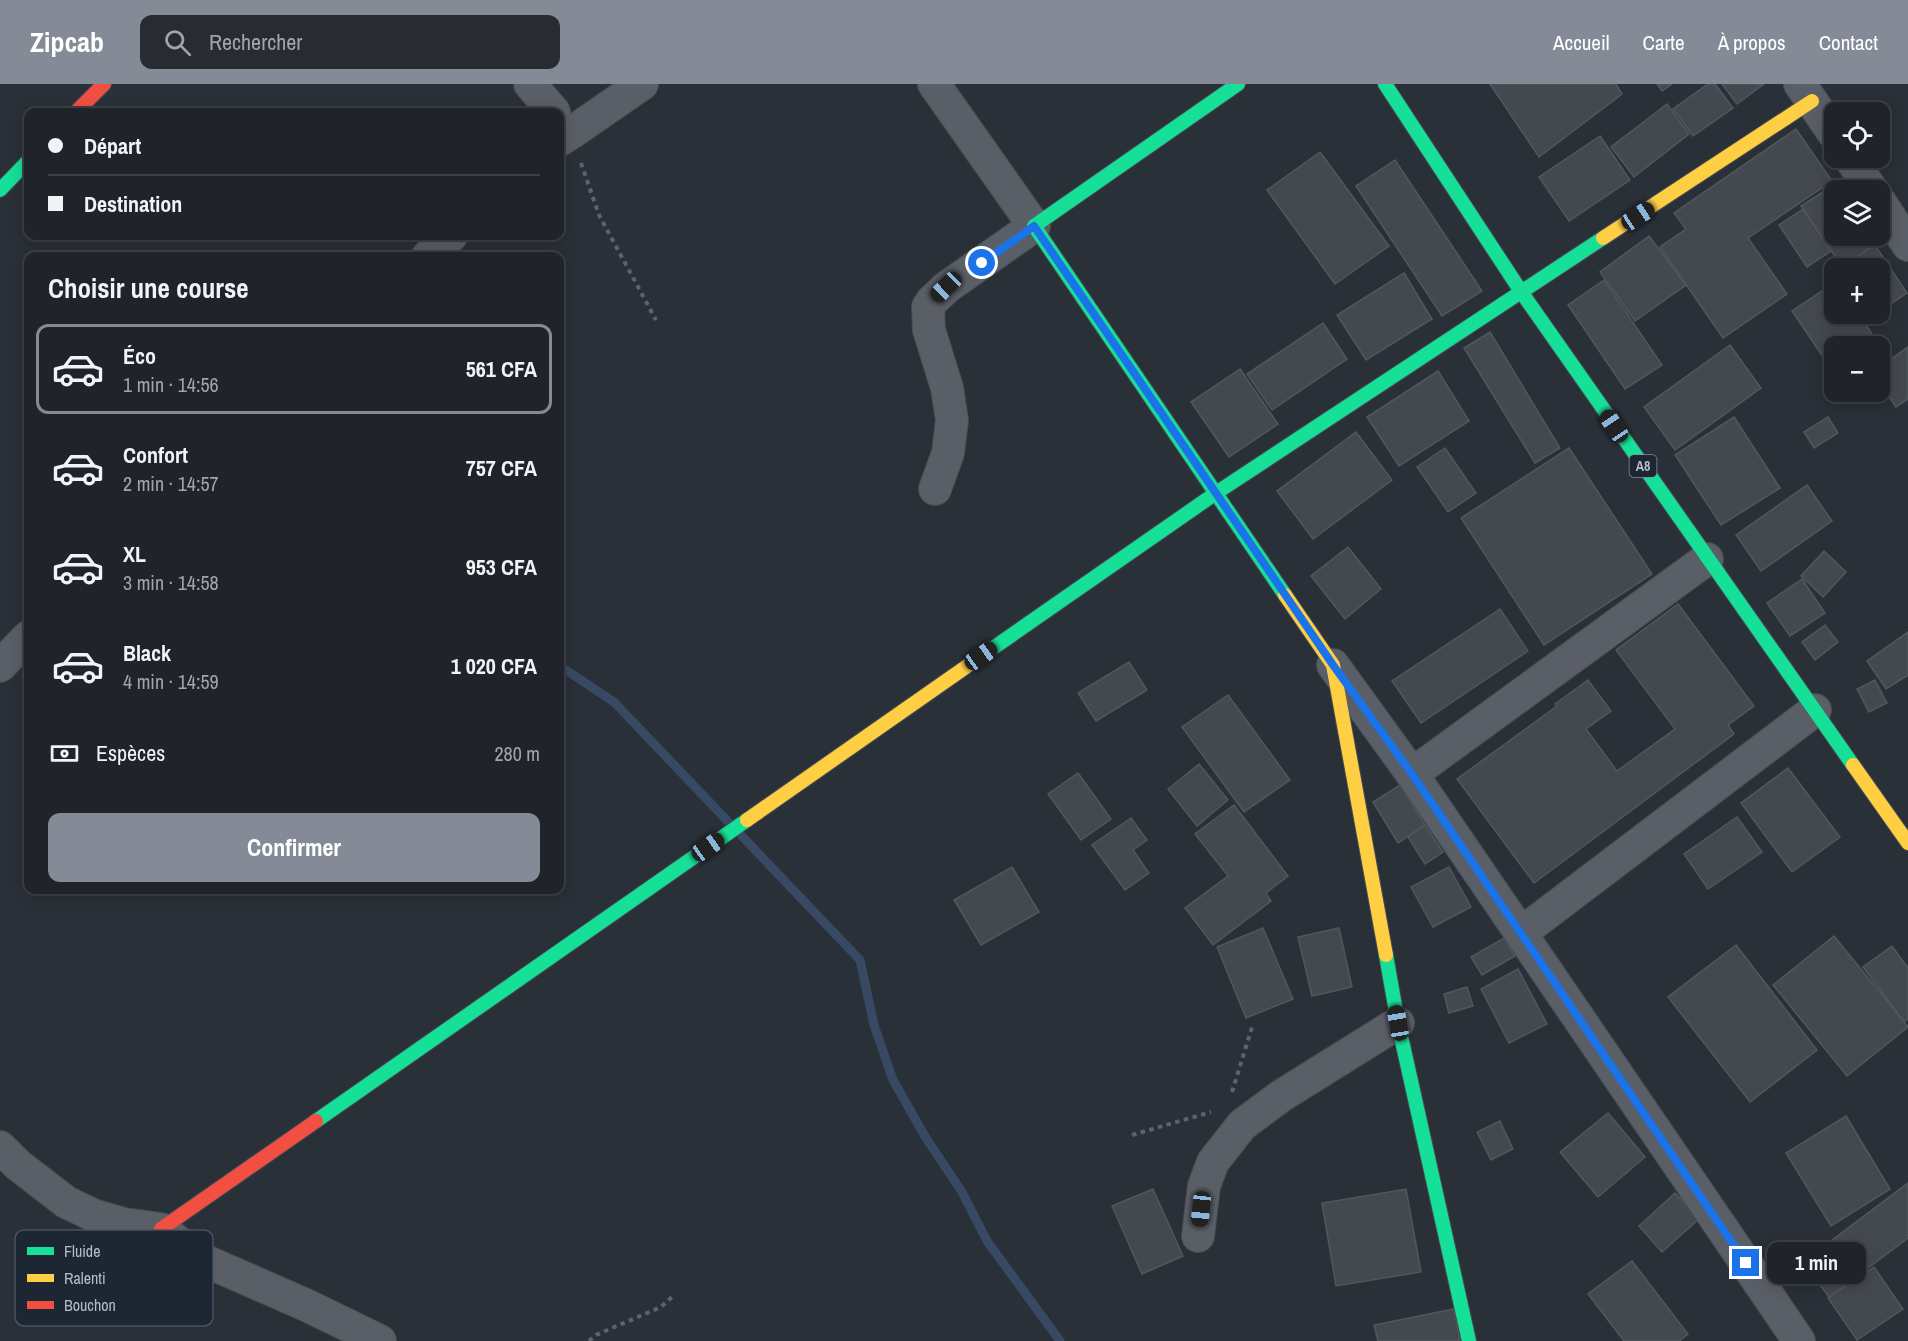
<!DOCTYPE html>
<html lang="fr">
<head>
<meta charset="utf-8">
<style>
	body { margin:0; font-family:"Archivo Narrow",sans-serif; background:#282c32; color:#f1f3f6; height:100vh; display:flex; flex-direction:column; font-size:22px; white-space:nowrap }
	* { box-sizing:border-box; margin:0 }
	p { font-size:20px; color:#a2a4a8 }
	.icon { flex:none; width:33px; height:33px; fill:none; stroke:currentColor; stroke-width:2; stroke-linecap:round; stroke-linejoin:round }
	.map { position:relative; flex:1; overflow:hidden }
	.side { position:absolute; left:24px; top:168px; width:540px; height:642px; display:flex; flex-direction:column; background:#20242a; border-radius:12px; box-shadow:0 3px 15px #0003,0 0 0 2px #3d4147 }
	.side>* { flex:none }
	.banner { position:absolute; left:24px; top:24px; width:540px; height:132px; border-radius:12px; box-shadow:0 3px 15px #0003,0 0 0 2px #3d4147; display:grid; align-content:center; height:132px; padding:0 24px; background:#20242a }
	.tools { position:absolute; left:1824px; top:18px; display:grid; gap:12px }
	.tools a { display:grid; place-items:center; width:66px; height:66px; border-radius:12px; background:#20242a; box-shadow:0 3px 15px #0003,0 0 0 2px #3d4147; font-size:30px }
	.end { position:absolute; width:27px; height:27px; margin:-14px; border:8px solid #1a73e8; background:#fff; box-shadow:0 0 0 3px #fff }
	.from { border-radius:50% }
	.bubble { position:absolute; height:42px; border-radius:12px; background:#20242a; box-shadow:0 3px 15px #0003,0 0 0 2px #3d4147; font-size:20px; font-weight:700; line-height:42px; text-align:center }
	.car { position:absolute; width:18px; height:36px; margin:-18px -9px; border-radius:8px; box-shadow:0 0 4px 2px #0007; background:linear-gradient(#222 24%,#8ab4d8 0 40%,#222 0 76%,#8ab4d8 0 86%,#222 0) }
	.banner b { display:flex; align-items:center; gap:21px; height:57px; font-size:22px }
	.banner b+b { border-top:2px solid #3d4147 }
	.banner i { width:15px; height:15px; background:#f1f3f6 }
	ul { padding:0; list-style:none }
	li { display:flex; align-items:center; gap:18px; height:90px; margin:0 12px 9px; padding:0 12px; border:3px solid transparent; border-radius:12px }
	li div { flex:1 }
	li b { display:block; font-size:22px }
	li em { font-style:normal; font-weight:700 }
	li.active { border-color:#848b96 }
	li>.icon { width:54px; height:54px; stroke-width:1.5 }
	h2 { padding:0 24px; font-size:27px; line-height:72px }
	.pay { display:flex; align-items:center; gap:15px; height:66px; padding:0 24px; font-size:22px }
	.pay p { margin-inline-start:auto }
	.button { display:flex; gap:12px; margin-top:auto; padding:12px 24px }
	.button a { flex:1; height:69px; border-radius:12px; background:#848b96; color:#fff; font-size:24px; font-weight:700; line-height:69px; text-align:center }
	header { display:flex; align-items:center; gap:36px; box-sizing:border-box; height:84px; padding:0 30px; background:#848b96; color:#fff }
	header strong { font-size:28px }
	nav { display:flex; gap:33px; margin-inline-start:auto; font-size:21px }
	.search { width:420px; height:54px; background:#282c32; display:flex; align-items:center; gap:15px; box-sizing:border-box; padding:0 21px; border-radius:12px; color:#a2a4a8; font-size:22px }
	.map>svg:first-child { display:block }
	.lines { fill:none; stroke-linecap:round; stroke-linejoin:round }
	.stream { stroke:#384963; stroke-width:9 }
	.building { fill:#444950; stroke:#52575f; stroke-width:1.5 }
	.street-casing { stroke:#484c53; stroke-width:34 }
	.fast-casing { stroke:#484c53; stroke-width:16 }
	.slow-casing { stroke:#484c53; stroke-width:16 }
	.jam-casing { stroke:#484c53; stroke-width:16 }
	.path { stroke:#5d636a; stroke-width:4; stroke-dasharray:4.5 4.5; stroke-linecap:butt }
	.street { stroke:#5a5e66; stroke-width:32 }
	.fast { stroke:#16e098; stroke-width:14 }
	.slow { stroke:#ffcf43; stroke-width:14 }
	.jam { stroke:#f24e42; stroke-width:14 }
	.route { stroke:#1a73e8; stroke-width:8 }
	.labels { text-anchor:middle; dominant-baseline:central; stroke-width:5; stroke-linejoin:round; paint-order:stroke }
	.shield { fill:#1d2633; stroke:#878f9c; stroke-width:1.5 }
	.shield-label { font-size:14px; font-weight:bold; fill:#b4bcc9 }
	.key { fill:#1d2633; stroke:#4a5360; stroke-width:1.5 }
	.key-label { font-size:16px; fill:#b4bcc9 }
</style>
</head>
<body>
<header>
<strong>Zipcab</strong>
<div class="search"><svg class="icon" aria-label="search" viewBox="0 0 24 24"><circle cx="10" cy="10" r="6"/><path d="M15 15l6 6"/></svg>Rechercher</div>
<nav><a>Accueil</a><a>Carte</a><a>À propos</a><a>Contact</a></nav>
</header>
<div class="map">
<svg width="1908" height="1257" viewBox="0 0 1908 1257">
	<rect width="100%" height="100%" fill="#2a3038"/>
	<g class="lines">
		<path class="stream" d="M560 582 614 618 860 876 874 941 893 996 926 1054 962 1108 987 1157 1060 1257"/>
	</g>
	<g class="building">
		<path d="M1490 0H1616L1622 10 1539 73Z"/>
		<path d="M1657 0H1672L1662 7Z"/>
		<path d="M1708 0H1715L1733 24 1693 52 1673 25Z"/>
		<path d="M1722 0H1764L1737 20Z"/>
		<path d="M1667 20 1689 50 1634 93 1611 63Z"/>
		<path d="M1796 45 1832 97 1748 154 1787 210 1723 254 1660 163 1686 145 1674 129Z"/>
		<path d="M1600 52 1630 96 1569 137 1539 93Z"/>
		<path d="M1320 68 1389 162 1335 200 1267 106Z"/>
		<path d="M1395 76 1482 207 1442 232 1356 102Z"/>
		<path d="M1848 91 1854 106H1840L1835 100Z"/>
		<path d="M1835 100 1840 106H1834V152H1869L1875 161 1842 183 1801 122Z"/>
		<path d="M1803 125 1831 167 1807 183 1779 141Z"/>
		<path d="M1649 152 1686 201 1635 237 1600 188Z"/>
		<path d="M1875 161 1907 209 1880 227V184H1843L1842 183Z"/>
		<path d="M1404 189 1432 235 1366 276 1337 231Z"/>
		<path d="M1604 196 1662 281 1625 305 1568 221Z"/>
		<path d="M1834 199V230H1859L1872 250 1853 262H1834V275L1827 279 1792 227Z"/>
		<path d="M1323 239 1347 275 1272 326 1247 290Z"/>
		<path d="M1490 248 1560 364 1535 379 1464 264Z"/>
		<path d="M1730 261 1761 304 1675 366 1644 323Z"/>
		<path d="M1908 263V315L1896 323 1880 299V283Z"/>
		<path d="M1240 285 1278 340 1229 373 1191 318Z"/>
		<path d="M1438 287 1469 337 1399 382 1367 333Z"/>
		<path d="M1734 333 1780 404 1721 441 1675 371Z"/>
		<path d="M1828 333 1838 349 1814 364 1804 348Z"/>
		<path d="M1356 348 1392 396 1313 455 1277 407Z"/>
		<path d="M1445 364 1476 409 1448 428 1417 383Z"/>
		<path d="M1569 364 1652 490 1544 561 1461 434Z"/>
		<path d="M1807 401 1832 437 1761 487 1736 451Z"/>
		<path d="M1348 463 1381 505 1345 535 1311 492Z"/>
		<path d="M1824 467 1846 488 1823 513 1801 492Z"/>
		<path d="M1802 495 1825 529 1790 552 1767 519Z"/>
		<path d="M1678 520 1754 622 1728 641 1734 650 1534 799 1457 695 1557 622 1555 620 1588 596 1611 627 1586 645 1617 687 1675 645 1616 566Z"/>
		<path d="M1500 525 1528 567 1421 639 1392 597Z"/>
		<path d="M1825 541 1838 558 1815 576 1802 558Z"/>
		<path d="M1908 548V591L1886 605 1867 577Z"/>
		<path d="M1129 578 1147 606 1096 637 1078 609Z"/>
		<path d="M1875 596 1887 619 1869 628 1857 605Z"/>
		<path d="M1228 611 1290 696 1244 728 1182 643Z"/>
		<path d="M1199 680 1228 716 1197 742 1168 705Z"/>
		<path d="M1788 684 1840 753 1792 788 1741 719Z"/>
		<path d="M1078 689 1111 735 1081 756 1048 710Z"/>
		<path d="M1400 701 1425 741 1398 759 1373 718Z"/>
		<path d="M1234 721 1288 792 1266 809 1271 817 1213 861 1185 824 1228 792 1195 750Z"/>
		<path d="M1737 733 1762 768 1708 805 1684 770Z"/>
		<path d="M1131 734 1147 756 1133 766 1149 789 1125 806 1092 761Z"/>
		<path d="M1425 741 1443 768 1425 780 1408 753Z"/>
		<path d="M1012 783 1039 828 981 861 954 816Z"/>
		<path d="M1449 783 1471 823 1433 843 1411 803Z"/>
		<path d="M1263 844 1293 915 1246 934 1217 863Z"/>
		<path d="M1339 844 1352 903 1312 912 1298 853Z"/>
		<path d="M1834 852 1908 943 1847 992 1773 901Z"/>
		<path d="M1504 854 1515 872 1482 891 1471 873Z"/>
		<path d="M1736 861 1817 966 1750 1018 1668 913Z"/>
		<path d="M1892 862 1908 884V935L1904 938 1863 883Z"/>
		<path d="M1518 885 1547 940 1509 959 1481 905Z"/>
		<path d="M1467 903 1473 922 1449 929 1444 910Z"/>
		<path d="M1608 1029 1645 1073 1598 1113 1560 1068Z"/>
		<path d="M1846 1032 1890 1105 1831 1142 1786 1069Z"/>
		<path d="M1500 1037 1513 1065 1491 1076 1477 1048Z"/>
		<path d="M1908 1099V1154L1829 1213 1803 1178Z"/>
		<path d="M1153 1105 1183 1172 1142 1190 1112 1122Z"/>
		<path d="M1406 1105 1421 1188 1336 1202 1322 1119Z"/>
		<path d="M1675 1109 1699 1135 1662 1168 1639 1142Z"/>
		<path d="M1632 1177 1688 1250 1679 1257H1624L1588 1210Z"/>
		<path d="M1874 1183 1903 1225 1857 1256 1828 1214Z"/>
		<path d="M1454 1225 1460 1257H1378L1374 1241Z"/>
	</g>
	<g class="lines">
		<g class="street-casing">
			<g id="street">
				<path d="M530 0 554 28"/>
				<path d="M934 0 1034 142 947 203 932 217 928 223 929 246 947 304 952 336 948 369 935 405"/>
				<path d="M1800 0 1834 50"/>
				<path d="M560 56 571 49 642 0"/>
				<path d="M1850 74 1872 106"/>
				<path d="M1880 118 1908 161"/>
				<path d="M428 172 451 152"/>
				<path d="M1333 581 1412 690 1799 1257"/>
				<path d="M0 582 28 553"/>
				<path d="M1412 690 1707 475"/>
				<path d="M1521 849 1815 626"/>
				<path d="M0 1063 18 1081 66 1118 93 1131 124 1140 161 1145 201 1175 306 1221 380 1257"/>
				<path d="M1198 1152 1204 1102 1213 1078 1242 1041 1281 1012 1398 939"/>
			</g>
		</g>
		<g class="fast-casing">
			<g id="fast">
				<path d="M1238 0 1034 142 1285 511"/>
				<path d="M1385 0 1522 209 1853 681"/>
				<path d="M0 106 28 77"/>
				<path d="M973 578 1216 409 1603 154"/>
				<path d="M1386 871 1398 939 1469 1257"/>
				<path d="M316 1037 747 736"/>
			</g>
		</g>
		<g class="slow-casing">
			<g id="slow">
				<path d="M1603 154 1812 17"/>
				<path d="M1285 511 1333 581 1386 871"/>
				<path d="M1853 681 1908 759"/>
				<path d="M747 736 973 578"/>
			</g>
		</g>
		<g class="jam-casing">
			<g id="jam">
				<path d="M76 28 104 0"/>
				<path d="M161 1145 316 1037"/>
			</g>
		</g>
		<g class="path">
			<path d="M581 79 599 131 656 236"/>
			<path d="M1232 1008 1253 940"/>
			<path d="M1132 1051 1211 1028"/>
			<path d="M589 1257 596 1251 661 1223 673 1212"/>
		</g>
		<use href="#street" class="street"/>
		<use href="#fast" class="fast"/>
		<use href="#slow" class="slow"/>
		<use href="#jam" class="jam"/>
	</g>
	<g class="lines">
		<path class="route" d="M982 179 1034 142 1333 581 1412 690 1746 1179"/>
	</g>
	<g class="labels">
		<rect class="shield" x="1629.5" y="371" width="27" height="22" rx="4.5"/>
		<g class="shield-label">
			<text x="1643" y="382">A8</text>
		</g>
	</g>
	<rect x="15" y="1146" width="198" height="96" rx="9" class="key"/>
	<rect x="27" y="1163" width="27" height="8" fill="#16e098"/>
	<rect x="27" y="1190" width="27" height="8" fill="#ffcf43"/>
	<rect x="27" y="1217" width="27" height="8" fill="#f24e42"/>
	<g class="key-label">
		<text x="64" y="1173">Fluide</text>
		<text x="64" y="1200">Ralenti</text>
		<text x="64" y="1227">Bouchon</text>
	</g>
</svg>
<div class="tools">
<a><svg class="icon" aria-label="locate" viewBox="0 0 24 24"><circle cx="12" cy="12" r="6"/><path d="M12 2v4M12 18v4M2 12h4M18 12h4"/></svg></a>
<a><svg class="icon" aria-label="layers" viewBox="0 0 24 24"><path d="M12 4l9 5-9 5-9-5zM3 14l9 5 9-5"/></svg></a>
<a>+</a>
<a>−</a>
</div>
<i class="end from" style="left:982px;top:179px"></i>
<i class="end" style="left:1746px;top:1179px"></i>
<div class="bubble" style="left:1767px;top:1158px;width:99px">1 min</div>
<i class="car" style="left:1638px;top:132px;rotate:57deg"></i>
<i class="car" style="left:946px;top:203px;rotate:226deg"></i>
<i class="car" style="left:1614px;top:342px;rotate:326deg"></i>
<i class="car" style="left:981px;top:572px;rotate:55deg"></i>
<i class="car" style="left:708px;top:763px;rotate:55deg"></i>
<i class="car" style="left:1398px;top:939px;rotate:350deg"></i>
<i class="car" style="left:1201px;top:1125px;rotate:186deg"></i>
<div class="banner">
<b><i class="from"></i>Départ</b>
<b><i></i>Destination</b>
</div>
<section class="side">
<h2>Choisir une course</h2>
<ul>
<li class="active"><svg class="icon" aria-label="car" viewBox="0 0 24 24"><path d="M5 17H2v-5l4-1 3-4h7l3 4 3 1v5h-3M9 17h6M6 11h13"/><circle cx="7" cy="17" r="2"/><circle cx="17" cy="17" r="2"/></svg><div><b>Éco</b><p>1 min · 14:56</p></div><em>561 CFA</em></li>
<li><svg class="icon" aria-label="car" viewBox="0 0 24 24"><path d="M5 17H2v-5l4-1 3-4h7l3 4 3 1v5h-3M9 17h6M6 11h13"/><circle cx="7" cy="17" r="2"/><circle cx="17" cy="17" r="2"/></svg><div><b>Confort</b><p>2 min · 14:57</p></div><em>757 CFA</em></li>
<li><svg class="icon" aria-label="car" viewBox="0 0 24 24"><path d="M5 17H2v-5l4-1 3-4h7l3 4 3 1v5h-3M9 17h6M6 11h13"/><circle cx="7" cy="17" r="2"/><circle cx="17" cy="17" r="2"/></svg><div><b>XL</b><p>3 min · 14:58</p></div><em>953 CFA</em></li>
<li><svg class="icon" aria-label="car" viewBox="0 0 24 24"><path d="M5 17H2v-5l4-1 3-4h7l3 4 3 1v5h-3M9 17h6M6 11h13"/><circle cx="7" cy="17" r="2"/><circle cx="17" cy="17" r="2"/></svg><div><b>Black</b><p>4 min · 14:59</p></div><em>1 020 CFA</em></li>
</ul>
<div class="pay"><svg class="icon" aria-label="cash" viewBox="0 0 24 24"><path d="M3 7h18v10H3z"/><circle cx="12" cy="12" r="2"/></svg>Espèces<p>280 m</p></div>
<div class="button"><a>Confirmer</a></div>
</section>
</div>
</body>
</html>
